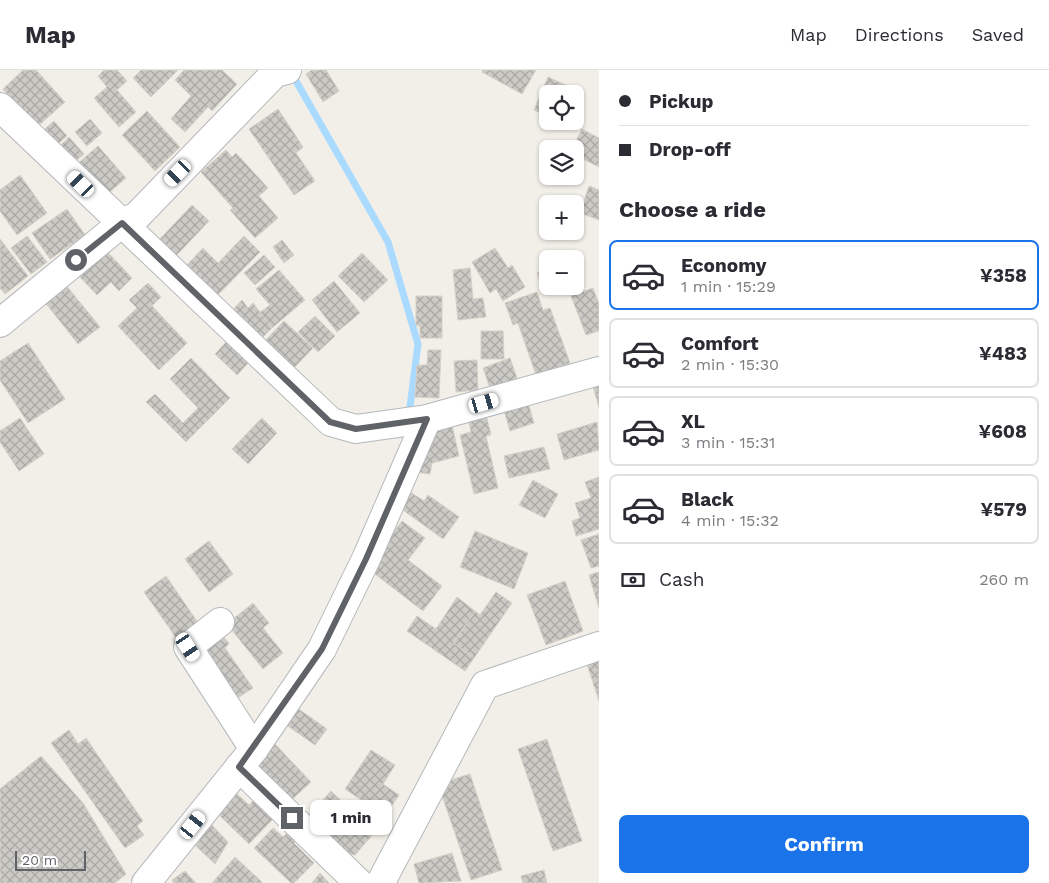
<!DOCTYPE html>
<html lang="en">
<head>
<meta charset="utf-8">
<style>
	body { margin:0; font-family:"Work Sans",sans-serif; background:#f7f7f7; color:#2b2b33; height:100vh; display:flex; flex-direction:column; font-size:19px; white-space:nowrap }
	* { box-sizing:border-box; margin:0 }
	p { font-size:16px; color:#7c7c81 }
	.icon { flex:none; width:28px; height:28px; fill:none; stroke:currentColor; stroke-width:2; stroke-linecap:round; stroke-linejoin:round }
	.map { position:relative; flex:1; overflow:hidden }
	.sheet { display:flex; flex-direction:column; background:#fff; width:450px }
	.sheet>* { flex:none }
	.banner { display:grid; align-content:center; height:110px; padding:0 20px; background:#fff }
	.tools { position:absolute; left:539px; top:15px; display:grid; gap:10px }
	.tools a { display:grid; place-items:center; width:45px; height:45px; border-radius:8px; background:#fff; box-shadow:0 1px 4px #0004; font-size:25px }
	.scale { position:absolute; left:15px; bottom:12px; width:71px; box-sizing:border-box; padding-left:5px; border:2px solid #5f6368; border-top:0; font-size:14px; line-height:18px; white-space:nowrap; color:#5f6368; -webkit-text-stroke:4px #fff; paint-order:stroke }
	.end { position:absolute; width:22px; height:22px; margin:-11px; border:6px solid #5f6368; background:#fff; box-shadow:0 0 0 2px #fff }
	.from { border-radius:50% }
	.bubble { position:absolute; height:35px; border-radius:8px; background:#fff; box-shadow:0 1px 4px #0004; font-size:16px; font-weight:700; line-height:35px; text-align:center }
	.car { position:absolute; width:15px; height:30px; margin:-15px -8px; border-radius:6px; box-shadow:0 0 4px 1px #0007; background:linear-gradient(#fff 24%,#345 0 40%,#fff 0 76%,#345 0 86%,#fff 0) }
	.banner b { display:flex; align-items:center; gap:18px; height:48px; font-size:19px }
	.banner b+b { border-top:1px solid #e1e1e2 }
	.banner i { width:12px; height:12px; background:#2b2b33 }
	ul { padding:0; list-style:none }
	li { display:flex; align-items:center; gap:15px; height:70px; margin:0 10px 8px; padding:0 10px; border:2px solid #e1e1e2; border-radius:8px }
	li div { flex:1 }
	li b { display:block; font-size:19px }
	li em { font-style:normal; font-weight:700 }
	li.selected { border-color:#1a73e8 }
	li>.icon { width:45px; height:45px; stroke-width:1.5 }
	h2 { padding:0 20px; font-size:22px; line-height:60px }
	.pay { display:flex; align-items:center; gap:12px; height:55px; padding:0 20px; font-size:19px }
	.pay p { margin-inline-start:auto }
	.primary-button { display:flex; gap:10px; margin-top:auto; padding:10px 20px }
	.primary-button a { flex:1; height:58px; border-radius:8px; background:#1a73e8; color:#fff; font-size:20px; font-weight:700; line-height:58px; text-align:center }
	header { display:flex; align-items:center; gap:30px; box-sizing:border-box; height:70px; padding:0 25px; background:#fff; border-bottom:1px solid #e1e1e2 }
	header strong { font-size:24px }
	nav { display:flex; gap:28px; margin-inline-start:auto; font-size:18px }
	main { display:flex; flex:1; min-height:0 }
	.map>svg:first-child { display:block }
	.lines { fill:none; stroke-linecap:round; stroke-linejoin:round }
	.stream { stroke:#aadaff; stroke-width:7 }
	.building { fill:url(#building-cross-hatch); stroke:#d6d1c6 }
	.minor-casing { stroke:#b5b8bc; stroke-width:30 }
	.minor { stroke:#fff; stroke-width:28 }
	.route { stroke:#5f6368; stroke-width:6 }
</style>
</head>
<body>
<header>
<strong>Map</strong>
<nav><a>Map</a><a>Directions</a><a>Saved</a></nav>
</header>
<main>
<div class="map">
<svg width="599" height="813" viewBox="0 0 599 813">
	<defs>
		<pattern id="building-cross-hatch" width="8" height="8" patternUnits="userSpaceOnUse" patternTransform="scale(1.25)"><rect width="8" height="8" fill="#cccac5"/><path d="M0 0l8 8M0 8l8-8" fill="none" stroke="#a9a8a4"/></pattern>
	</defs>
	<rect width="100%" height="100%" fill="#f1efe8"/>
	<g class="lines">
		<path class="stream" d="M292 4 388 172 418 274 409 345"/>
	</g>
	<g class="building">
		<path d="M23 0H36L65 32 37 57 3 19Z"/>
		<path d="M104 0H117L127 11 117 20 136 42 119 57 94 28 107 17 98 6Z"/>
		<path d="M141 0H178L151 27 133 8Z"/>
		<path d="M184 0H222L237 14 212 41 208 37 185 62 171 49 191 26 175 10Z"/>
		<path d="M312 0H326L339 21 323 32 306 4Z"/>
		<path d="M483 0H536L522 24 482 2Z"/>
		<path d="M548 7 572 18 570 24H548V46L534 40Z"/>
		<path d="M278 39 303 77 296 83 315 111 294 125 249 59Z"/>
		<path d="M147 41 180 77 155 101 122 65Z"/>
		<path d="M90 49 102 63 87 76 75 62Z"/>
		<path d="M54 51 67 66 50 81 37 66Z"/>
		<path d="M582 59 599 68V97L575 85V79H572Z"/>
		<path d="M69 67 84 84 69 97 54 82Z"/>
		<path d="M98 76 126 108 103 128 76 95Z"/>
		<path d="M226 80 232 87 236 83 268 118 259 126 278 148 255 168 230 140 233 138 201 102Z"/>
		<path d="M20 105 47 143 17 165 0 141V120Z"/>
		<path d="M589 116 599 120V150L580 143Z"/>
		<path d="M192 135 209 151 175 187 158 171Z"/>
		<path d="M67 139 85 165 50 189 32 163Z"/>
		<path d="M27 166 47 192 31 204 11 178Z"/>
		<path d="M244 166 260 182 212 231 186 196 203 178 218 193Z"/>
		<path d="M0 169 28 206 5 224 0 218Z"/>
		<path d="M282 170 294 185 284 193 273 177Z"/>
		<path d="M101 175 132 208 119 221 111 212 97 225 77 204Z"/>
		<path d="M495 178 508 198 512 195 525 217 503 231 496 219 490 223 472 192Z"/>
		<path d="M362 183 388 210 364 232 338 206Z"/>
		<path d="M264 185 275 197 255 215 244 203Z"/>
		<path d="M470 198 473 229 483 228 486 247 458 250 453 200Z"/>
		<path d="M279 200 305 230 272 258 259 243 270 235 256 219Z"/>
		<path d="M548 200V215L542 217 537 203Z"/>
		<path d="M334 211 360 243 337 262 312 230Z"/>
		<path d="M148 213 161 227 152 236 187 273 159 300 118 256 137 238 129 230Z"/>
		<path d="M65 214 100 257 78 274 44 231Z"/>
		<path d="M593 218 599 234V261L586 265 571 226Z"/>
		<path d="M537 222 543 240 550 238 570 293 536 305 518 253 513 255 505 233Z"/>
		<path d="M416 226H442V268H420V256L416 255Z"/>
		<path d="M242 230 248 238 253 233 272 258 256 274 228 245Z"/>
		<path d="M315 246 335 266 318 282 298 262Z"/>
		<path d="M284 251 313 278 290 302 261 275Z"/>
		<path d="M481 261H503L504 289H481Z"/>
		<path d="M228 270 250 291 237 305 215 284Z"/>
		<path d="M28 273 65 329 28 353 0 310V291Z"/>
		<path d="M428 280H441L439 328 415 327 417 295H427Z"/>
		<path d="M191 288 230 328 186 372 146 332 155 324 183 353 198 338 170 309Z"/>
		<path d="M510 288 518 311 491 321 483 298Z"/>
		<path d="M477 290 478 320 456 322 454 291Z"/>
		<path d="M599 307V338L591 309Z"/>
		<path d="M527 329 534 353 510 361 503 337Z"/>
		<path d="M485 340 491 365 486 366 498 418 474 424 460 365 471 362 467 344Z"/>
		<path d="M20 348 44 384 19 401 0 372V361Z"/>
		<path d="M262 348 277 363 248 394 232 379Z"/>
		<path d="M597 352 599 380 564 390 557 364Z"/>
		<path d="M452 355 459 386 432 393 430 404 415 402 427 361Z"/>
		<path d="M544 377 550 399 509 408 504 386Z"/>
		<path d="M599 407V459L576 466 572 451 580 448 575 433 591 428 585 412Z"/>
		<path d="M533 410 558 424 545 448 519 435Z"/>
		<path d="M407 420 424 431 428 425 459 447 443 469 396 435Z"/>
		<path d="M402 451 425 468 408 490 442 516 423 541 367 498Z"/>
		<path d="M475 461 528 483 514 519 460 497Z"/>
		<path d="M599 464V496L591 498 581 470Z"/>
		<path d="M209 471 233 504 209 522 185 489Z"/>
		<path d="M599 502V538L589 505Z"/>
		<path d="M166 506 201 557 179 572 144 522Z"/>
		<path d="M565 511 583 561 546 575 527 525Z"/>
		<path d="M496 522 512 533 474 588 453 573 475 541 480 545Z"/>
		<path d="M457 527 475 541 453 573 474 588 465 601 407 561 417 546 436 559Z"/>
		<path d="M253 533 269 553 263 558 283 583 263 599 227 554Z"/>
		<path d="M221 562 229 574 225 578 253 618 233 631 197 578Z"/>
		<path d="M599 584V631L585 588Z"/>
		<path d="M293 635 327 659 315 675 282 652Z"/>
		<path d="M69 660 78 674 86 668 143 751 137 756 144 765 125 778 51 673Z"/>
		<path d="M547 669 582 771 553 781 518 679Z"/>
		<path d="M273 672 311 712 287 734 250 695Z"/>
		<path d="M371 680 395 695 383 714 399 725 385 746 345 719Z"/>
		<path d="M41 686 83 733 126 804 115 813H0V719Z"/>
		<path d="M470 704 502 800 471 810 438 714Z"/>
		<path d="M234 721 249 735 255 729 274 748 249 774 220 746Z"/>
		<path d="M331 721 374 763 355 785 338 782 305 750Z"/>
		<path d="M210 753 228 772 215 794 196 776Z"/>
		<path d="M273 758 283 767 290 760 299 768 294 773 314 793 294 813H291L254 778Z"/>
		<path d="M452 783 461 811 419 813 414 794Z"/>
		<path d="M235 787 262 812 261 813H212Z"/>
		<path d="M544 800 547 813H523L521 806Z"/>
		<path d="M185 801 196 813H174L172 810Z"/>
		<path d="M320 803 329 813H312Z"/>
	</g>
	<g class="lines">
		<g class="minor-casing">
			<g id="minor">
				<path d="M0 37 331 352 356 359 427 349 599 301"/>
				<path d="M0 253 122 153 137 146 275 3 287 0"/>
				<path d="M220 552 188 577 254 679"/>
				<path d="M239 697 359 813"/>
				<path d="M146 813 254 679 322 579 366 489 427 349"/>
				<path d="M383 813 382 810 485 615 599 576"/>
			</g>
		</g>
		<use href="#minor" class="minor"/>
	</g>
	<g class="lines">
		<path class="route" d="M76 190 122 153 330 352 356 359 427 349 366 489 322 579 239 697 292 748"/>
	</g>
</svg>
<div class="tools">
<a><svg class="icon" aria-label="locate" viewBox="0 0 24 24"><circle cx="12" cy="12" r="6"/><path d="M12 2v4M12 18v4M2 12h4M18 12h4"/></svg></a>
<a><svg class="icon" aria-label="layers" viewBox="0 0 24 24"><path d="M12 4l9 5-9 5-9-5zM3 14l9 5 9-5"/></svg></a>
<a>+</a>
<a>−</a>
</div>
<div class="scale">20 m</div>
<i class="end from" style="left:76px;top:190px"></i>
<i class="end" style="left:292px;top:748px"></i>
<div class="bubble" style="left:310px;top:730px;width:82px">1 min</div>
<i class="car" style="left:178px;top:103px;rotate:224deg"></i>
<i class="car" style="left:81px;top:114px;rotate:314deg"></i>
<i class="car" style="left:484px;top:333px;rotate:74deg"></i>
<i class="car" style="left:188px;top:577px;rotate:147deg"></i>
<i class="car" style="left:193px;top:755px;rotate:39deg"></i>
</div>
<section class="sheet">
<div class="banner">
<b><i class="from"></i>Pickup</b>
<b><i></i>Drop-off</b>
</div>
<h2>Choose a ride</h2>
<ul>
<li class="selected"><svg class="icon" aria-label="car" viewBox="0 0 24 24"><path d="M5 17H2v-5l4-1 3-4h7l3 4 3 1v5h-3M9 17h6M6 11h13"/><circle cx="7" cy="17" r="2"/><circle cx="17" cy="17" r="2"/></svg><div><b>Economy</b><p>1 min · 15:29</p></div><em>¥358</em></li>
<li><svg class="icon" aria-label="car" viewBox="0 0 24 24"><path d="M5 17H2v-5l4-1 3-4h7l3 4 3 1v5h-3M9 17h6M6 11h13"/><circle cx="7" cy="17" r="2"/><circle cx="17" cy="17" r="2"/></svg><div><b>Comfort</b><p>2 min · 15:30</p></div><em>¥483</em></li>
<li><svg class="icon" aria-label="car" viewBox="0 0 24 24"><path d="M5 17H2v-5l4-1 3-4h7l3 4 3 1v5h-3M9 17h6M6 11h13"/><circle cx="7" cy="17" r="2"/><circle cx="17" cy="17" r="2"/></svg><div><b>XL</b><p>3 min · 15:31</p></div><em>¥608</em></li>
<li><svg class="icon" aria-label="car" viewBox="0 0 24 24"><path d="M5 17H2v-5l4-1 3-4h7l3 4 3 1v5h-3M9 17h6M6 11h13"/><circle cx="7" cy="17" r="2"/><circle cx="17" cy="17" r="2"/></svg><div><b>Black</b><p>4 min · 15:32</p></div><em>¥579</em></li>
</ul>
<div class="pay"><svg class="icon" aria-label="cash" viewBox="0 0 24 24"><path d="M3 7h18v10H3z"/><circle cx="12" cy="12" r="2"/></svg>Cash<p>260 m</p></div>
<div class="primary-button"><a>Confirm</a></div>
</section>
</main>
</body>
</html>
